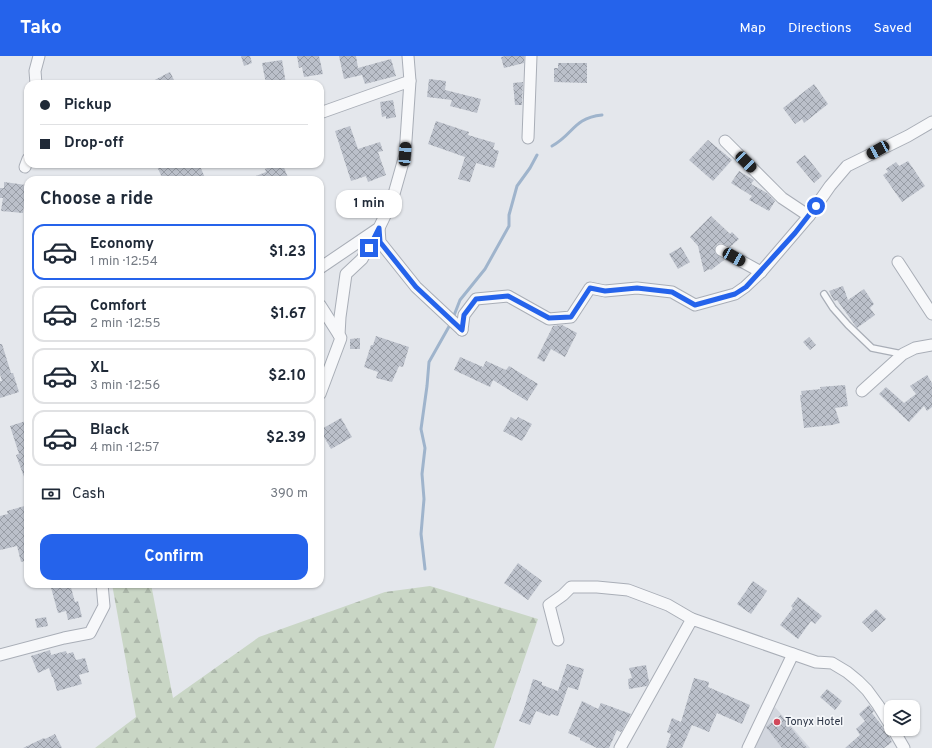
<!DOCTYPE html>
<html lang="en">
<head>
<meta charset="utf-8">
<style>
	body { margin:0; font-family:Overpass,sans-serif; background:#f6f6f7; color:#1f2937; height:100vh; display:flex; flex-direction:column; font-size:15px; white-space:nowrap }
	* { box-sizing:border-box; margin:0 }
	p { font-size:13px; color:#747a83 }
	.icon { flex:none; width:22px; height:22px; fill:none; stroke:currentColor; stroke-width:2; stroke-linecap:round; stroke-linejoin:round }
	.map { position:relative; flex:1; overflow:hidden }
	.side { position:absolute; left:24px; top:120px; width:300px; height:412px; display:flex; flex-direction:column; background:#fff; border-radius:12px; box-shadow:0 1px 3px #0004 }
	.side>* { flex:none }
	.banner { position:absolute; left:24px; top:24px; width:300px; height:88px; border-radius:12px; box-shadow:0 1px 3px #0004; display:grid; align-content:center; height:88px; padding:0 16px; background:#fff }
	.controls { position:absolute; left:884px; top:644px; display:grid; gap:8px }
	.controls a { display:grid; place-items:center; width:36px; height:36px; border-radius:8px; background:#fff; box-shadow:0 1px 3px #0004; font-size:20px }
	.end { position:absolute; width:18px; height:18px; margin:-9px; border:5px solid #2563eb; background:#fff; box-shadow:0 0 0 2px #fff }
	.from { border-radius:50% }
	.bubble { position:absolute; height:28px; border-radius:12px; background:#fff; box-shadow:0 1px 3px #0004; font-size:13px; font-weight:700; line-height:28px; text-align:center }
	.car { position:absolute; width:12px; height:24px; margin:-12px -6px; border-radius:5px; box-shadow:0 0 3px 1px #0007; background:linear-gradient(#222 24%,#8ab4d8 0 40%,#222 0 76%,#8ab4d8 0 86%,#222 0) }
	.banner b { display:flex; align-items:center; gap:14px; height:38px; font-size:15px }
	.banner b+b { border-top:1px solid #e0e1e3 }
	.banner i { width:10px; height:10px; background:#1f2937 }
	ul { padding:0; list-style:none }
	li { display:flex; align-items:center; gap:12px; height:56px; margin:0 8px 6px; padding:0 8px; border:2px solid #e0e1e3; border-radius:12px }
	li div { flex:1 }
	li b { display:block; font-size:15px }
	li em { font-style:normal; font-weight:700 }
	li.on { border-color:#2563eb }
	li>.icon { width:36px; height:36px; stroke-width:1.5 }
	h2 { padding:0 16px; font-size:18px; line-height:48px }
	.pay { display:flex; align-items:center; gap:10px; height:44px; padding:0 16px; font-size:15px }
	.pay p { margin-inline-start:auto }
	.action { display:flex; gap:8px; margin-top:auto; padding:8px 16px }
	.action a { flex:1; height:46px; border-radius:12px; background:#2563eb; color:#fff; font-size:16px; font-weight:700; line-height:46px; text-align:center }
	header { display:flex; align-items:center; gap:24px; box-sizing:border-box; height:56px; padding:0 20px; background:#2563eb; color:#fff }
	header strong { font-size:19px }
	nav { display:flex; gap:22px; margin-inline-start:auto; font-size:14px }
	.map>svg:first-child { display:block }
	.built { fill:#d2d6de }
	.forest { fill:url(#forest-firs) }
	.lines { fill:none; stroke-linecap:round; stroke-linejoin:round }
	.stream { stroke:#9fb4cc; stroke-width:3 }
	.building { fill:url(#building-cross-hatch) }
	.service-casing { stroke:#a9aeb7; stroke-width:8 }
	.minor-casing { stroke:#a9aeb7; stroke-width:13 }
	.service { stroke:#f7f8fa; stroke-width:5.5 }
	.minor { stroke:#f7f8fa; stroke-width:11 }
	.route { stroke:#2563eb; stroke-width:5 }
	.poi-dot { fill:#d1495b; stroke:#f4f6f9; stroke-width:1.5 }
	.labels { text-anchor:middle; dominant-baseline:central; stroke-width:3.5; stroke-linejoin:round; paint-order:stroke }
	.poi-label { font-size:11px; fill:#2b3445; stroke:#f4f6f9; text-anchor:start }
</style>
</head>
<body>
<header>
<strong>Tako</strong>
<nav><a>Map</a><a>Directions</a><a>Saved</a></nav>
</header>
<div class="map">
<svg width="932" height="692" viewBox="0 0 932 692">
	<defs>
		<pattern id="forest-firs" width="22" height="20" patternUnits="userSpaceOnUse"><rect width="22" height="20" fill="#c9d6c5"/><path d="M5 1l3.5 6h-7zM16 11l3.5 6h-7z" fill="#adb8ab"/></pattern>
		<pattern id="building-cross-hatch" width="8" height="8" patternUnits="userSpaceOnUse"><rect width="8" height="8" fill="#bbc0ca"/><path d="M0 0l8 8M0 8l8-8" fill="none" stroke="#989da6"/></pattern>
	</defs>
	<rect width="100%" height="100%" fill="#e4e7ec"/>
	<path class="built" d="M775 651 810 692H750Z"/>
	<path class="forest" d="M112 528H151L173 642 259 581 385 536 430 530 538 563 494 692H95L136 661Z"/>
	<g class="lines">
		<g class="stream">
			<path d="M552 90C574 78 573 62 602 59"/>
			<path d="M453 262 460 244 485 213 509 170V159L517 130 530 112 537 99"/>
			<path d="M425 513 421 478 424 443 422 418 425 392 421 373 427 330 429 306 451 267"/>
		</g>
	</g>
	<g class="building">
		<path d="M241 0H250L252 7 244 10Z"/>
		<path d="M297 0H319L323 18 304 21 302 11 299 12Z"/>
		<path d="M339 0H356L358 12 391 3 396 20 365 28 362 19 344 23Z"/>
		<path d="M506 0H524V7L504 12 501 1Z"/>
		<path d="M282 4 286 28H266L262 7Z"/>
		<path d="M558 7H587V27L554 26V12H558Z"/>
		<path d="M170 16 176 28H147Z"/>
		<path d="M429 23 446 25 445 34 481 43 477 57 450 50 452 44 427 41Z"/>
		<path d="M523 26 522 49H515L513 27Z"/>
		<path d="M814 28 828 48 804 67 802 63 795 68 783 52Z"/>
		<path d="M393 44 396 61 386 63V60L382 61 380 46Z"/>
		<path d="M436 65 469 76 468 79 495 87 493 93 499 95 494 112 476 107 470 126 458 123 465 101 428 88Z"/>
		<path d="M350 70 358 93 380 86 383 95 378 96 386 119 368 126 366 120 351 125 335 75Z"/>
		<path d="M708 84 732 104 713 125 689 104Z"/>
		<path d="M805 99 822 120 814 127 796 106Z"/>
		<path d="M908 105 925 130 902 146 883 119 888 116 886 113 896 106 899 110Z"/>
		<path d="M156 108H199L206 124H163Z"/>
		<path d="M274 109 276 112 283 109 289 124H246L266 116 265 113Z"/>
		<path d="M739 115 754 124 751 128 767 137 775 145 769 155 749 144 752 140 731 127Z"/>
		<path d="M4 126 26 129 23 157 1 155 3 142H0V132H4Z"/>
		<path d="M377 141 382 151 380 153 375 156 369 145Z"/>
		<path d="M711 160 730 178 732 176 739 183 730 191 721 187 717 188 715 191V197L724 204 711 214 710 213 704 216 698 190 690 181Z"/>
		<path d="M681 191 690 206 678 213 669 198Z"/>
		<path d="M843 230 848 244 864 233 874 248 870 252 875 259 857 272 837 244 834 245 829 235Z"/>
		<path d="M562 269 577 277 565 301 551 293 544 306 537 302 553 270Z"/>
		<path d="M376 280 409 291 403 311 399 310 392 326 376 322 378 316 364 311 371 289H373Z"/>
		<path d="M809 281 816 289 810 294 803 286Z"/>
		<path d="M360 282V293H350V283Z"/>
		<path d="M0 288H2L11 317H13L19 336 0 342V325H2L0 318Z"/>
		<path d="M460 301 483 311 486 305 506 314 509 310 538 328 527 345 493 324 490 331 454 314Z"/>
		<path d="M927 319 932 327V351L927 355 924 350 909 366 879 338 886 331 904 347 916 338 910 330Z"/>
		<path d="M845 329 848 350 835 352 840 367 832 369 804 372 800 339H802L801 335 821 333 820 331Z"/>
		<path d="M511 361 516 364 518 361 532 368 522 385 503 375Z"/>
		<path d="M341 362 352 381 331 393 320 374Z"/>
		<path d="M26 365 28 372V429H27L16 399 19 398 10 370Z"/>
		<path d="M28 449V504L21 506 17 490 0 494V460L8 458 7 455Z"/>
		<path d="M518 507 542 525 528 544 504 527Z"/>
		<path d="M753 525 767 535 751 558 737 548Z"/>
		<path d="M50 528H70L75 546 78 545 82 561 68 564 66 555 58 557Z"/>
		<path d="M798 541 822 560 815 568 811 565 798 583 780 569 793 552 791 550Z"/>
		<path d="M876 553 886 563 872 576 862 566Z"/>
		<path d="M46 561 48 570 37 572 35 563Z"/>
		<path d="M50 594 51 599 66 595 67 598 73 596 76 604 85 602 89 616 79 619 82 628 57 635 53 621H52L49 612 38 617 31 600Z"/>
		<path d="M567 608 584 613 578 634 568 631 558 660 551 658 550 660 536 655 530 669 519 665 524 653 533 623 542 626V629L558 635Z"/>
		<path d="M646 609 649 626 647 630 629 633 628 623 632 622 629 612Z"/>
		<path d="M694 622 709 626 708 631 750 649 742 668 717 657 709 676 692 669 682 692H666L671 678 667 676 672 662 681 666Z"/>
		<path d="M827 633 842 645 835 654 820 641Z"/>
		<path d="M582 645 598 653 601 647 631 658 621 676 617 674 609 692H597L580 684V682L568 677Z"/>
		<path d="M869 649 874 655 872 657 887 676 892 686 884 692H845L860 679 856 673 865 665 859 658Z"/>
		<path d="M781 659 807 692H782L766 671Z"/>
		<path d="M55 678 62 692H23L44 682 45 683Z"/>
	</g>
	<g class="lines">
		<g class="service-casing">
			<path id="service" d="M824 238 833 252 848 269 872 292 902 298"/>
		</g>
		<g class="minor-casing">
			<g id="minor">
				<path d="M36 28 35 15 39 0"/>
				<path d="M320 57 410 25"/>
				<path d="M528 82 531 0"/>
				<path d="M725 85 782 142 809 160"/>
				<path d="M25 111 28 103"/>
				<path d="M379 172 380 186 416 231 462 274"/>
				<path d="M721 194 761 216"/>
				<path d="M898 206 932 258"/>
				<path d="M320 212 379 172 392 145 405 99 410 25 408 0"/>
				<path d="M320 249 341 282 320 338"/>
				<path d="M462 274 464 259 476 243 508 240 549 263 571 261 590 232 605 235 637 232 672 236 695 249 735 238 745 231 761 216 809 160 830 130 847 110 908 80 932 66"/>
				<path d="M339 279 340 261 346 218 362 203 378 175"/>
				<path d="M862 335 903 298 915 292 932 289"/>
				<path d="M558 584 549 549 563 539 571 531H597L628 534 668 549 692 563"/>
				<path d="M0 599 64 582 90 577 104 550 102 528"/>
				<path d="M893 673 904 692"/>
				<path d="M620 692 692 563 816 606 832 607 847 616 858 625 867 634 878 649 891 670"/>
				<path d="M748 692 793 598"/>
			</g>
		</g>
		<use href="#service" class="service"/>
		<use href="#minor" class="minor"/>
	</g>
	<g class="lines">
		<path class="route" d="M369 192 379 172 380 186 416 231 462 274 464 259 476 243 508 240 549 262 571 261 590 232 605 235 637 232 672 236 695 249 735 238 746 231 795 177 816 150"/>
	</g>
	<circle class="poi-dot" cx="777" cy="666" r="4"/>
	<g class="labels">
		<g class="poi-label">
			<text x="785" y="666">Tonyx Hotel</text>
		</g>
	</g>
</svg>
<div class="controls">
<a><svg class="icon" aria-label="layers" viewBox="0 0 24 24"><path d="M12 4l9 5-9 5-9-5zM3 14l9 5 9-5"/></svg></a>
</div>
<i class="end from" style="left:816px;top:150px"></i>
<i class="end" style="left:369px;top:192px"></i>
<div class="bubble" style="left:336px;top:134px;width:66px">1 min</div>
<i class="car" style="left:878px;top:94px;rotate:241deg"></i>
<i class="car" style="left:405px;top:98px;rotate:4deg"></i>
<i class="car" style="left:746px;top:106px;rotate:135deg"></i>
<i class="car" style="left:734px;top:201px;rotate:119deg"></i>
<div class="banner">
<b><i class="from"></i>Pickup</b>
<b><i></i>Drop-off</b>
</div>
<section class="side">
<h2>Choose a ride</h2>
<ul>
<li class="on"><svg class="icon" aria-label="car" viewBox="0 0 24 24"><path d="M5 17H2v-5l4-1 3-4h7l3 4 3 1v5h-3M9 17h6M6 11h13"/><circle cx="7" cy="17" r="2"/><circle cx="17" cy="17" r="2"/></svg><div><b>Economy</b><p>1 min · 12:54</p></div><em>$1.23</em></li>
<li><svg class="icon" aria-label="car" viewBox="0 0 24 24"><path d="M5 17H2v-5l4-1 3-4h7l3 4 3 1v5h-3M9 17h6M6 11h13"/><circle cx="7" cy="17" r="2"/><circle cx="17" cy="17" r="2"/></svg><div><b>Comfort</b><p>2 min · 12:55</p></div><em>$1.67</em></li>
<li><svg class="icon" aria-label="car" viewBox="0 0 24 24"><path d="M5 17H2v-5l4-1 3-4h7l3 4 3 1v5h-3M9 17h6M6 11h13"/><circle cx="7" cy="17" r="2"/><circle cx="17" cy="17" r="2"/></svg><div><b>XL</b><p>3 min · 12:56</p></div><em>$2.10</em></li>
<li><svg class="icon" aria-label="car" viewBox="0 0 24 24"><path d="M5 17H2v-5l4-1 3-4h7l3 4 3 1v5h-3M9 17h6M6 11h13"/><circle cx="7" cy="17" r="2"/><circle cx="17" cy="17" r="2"/></svg><div><b>Black</b><p>4 min · 12:57</p></div><em>$2.39</em></li>
</ul>
<div class="pay"><svg class="icon" aria-label="cash" viewBox="0 0 24 24"><path d="M3 7h18v10H3z"/><circle cx="12" cy="12" r="2"/></svg>Cash<p>390 m</p></div>
<div class="action"><a>Confirm</a></div>
</section>
</div>
</body>
</html>
